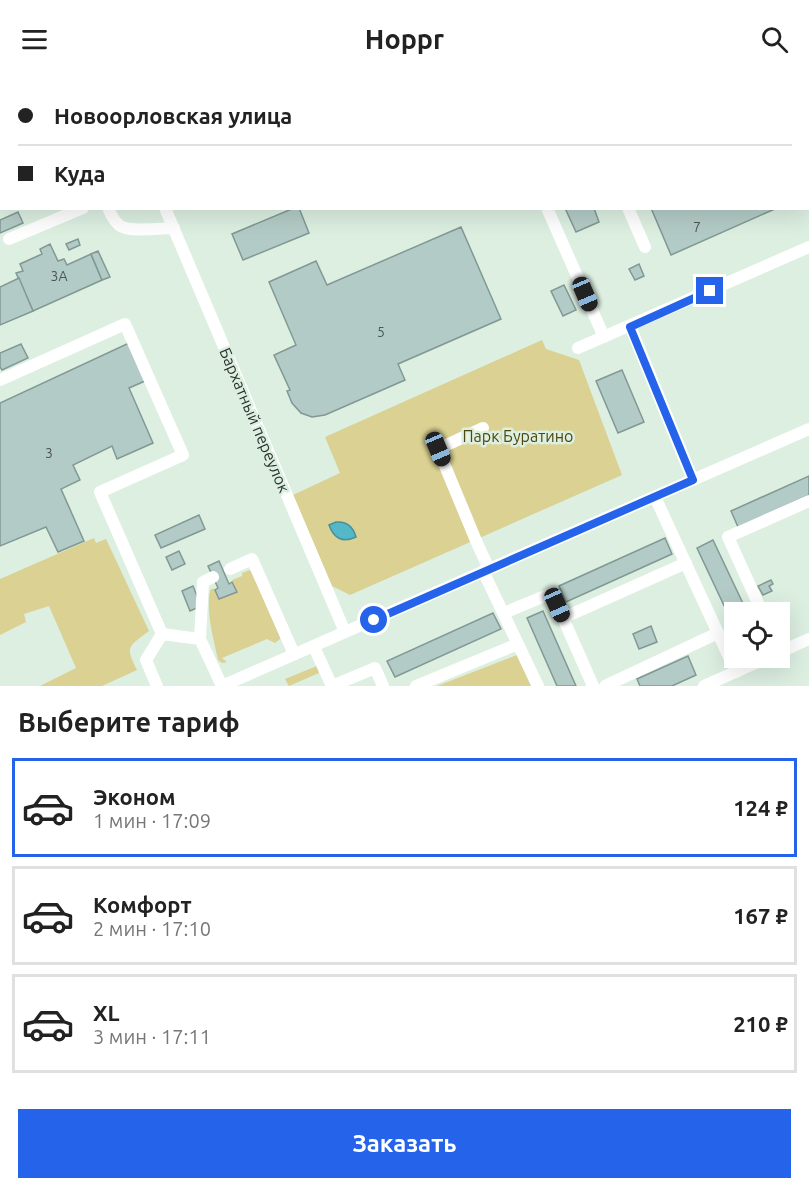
<!DOCTYPE html>
<html lang="ru">
<head>
<meta charset="utf-8">
<style>
	body { margin:0; font-family:Ubuntu,sans-serif; background:#f6f6f6; color:#222; height:100vh; display:flex; flex-direction:column; font-size:22px; white-space:nowrap }
	* { box-sizing:border-box; margin:0 }
	p { font-size:20px; color:#767676 }
	.icon { flex:none; width:33px; height:33px; fill:none; stroke:currentColor; stroke-width:2; stroke-linecap:round; stroke-linejoin:round }
	.map { position:relative; height:608px; overflow:hidden }
	.panel { display:flex; flex-direction:column; background:#fff; flex:1 }
	.panel>* { flex:none }
	.hud { position:absolute; left:0px; top:0px; width:810px; height:132px; box-shadow:0 6px 24px #0002; display:grid; align-content:center; height:132px; padding:0 18px; background:#fff }
	.controls { position:absolute; left:724px; top:524px; display:grid; gap:12px }
	.controls a { display:grid; place-items:center; width:66px; height:66px; border-radius:0px; background:#fff; box-shadow:0 6px 24px #0002; font-size:30px }
	.end { position:absolute; width:27px; height:27px; margin:-14px; border:8px solid #2563eb; background:#fff; box-shadow:0 0 0 3px #fff }
	.from { border-radius:50% }
	.car { position:absolute; width:18px; height:36px; margin:-18px -9px; border-radius:8px; box-shadow:0 0 4px 2px #0007; background:linear-gradient(#222 24%,#8ab4d8 0 40%,#222 0 76%,#8ab4d8 0 86%,#222 0) }
	.hud b { display:flex; align-items:center; gap:21px; height:57px; font-size:22px }
	.hud b+b { border-top:2px solid #e0e0e0 }
	.hud i { width:15px; height:15px; background:#222 }
	ul { padding:0; list-style:none }
	li { display:flex; align-items:center; gap:18px; height:99px; margin:0 12px 9px; padding:0 6px; border:3px solid #e0e0e0; border-radius:0px }
	li div { flex:1 }
	li b { display:block; font-size:22px }
	li em { font-style:normal; font-weight:600 }
	li.selected { border-color:#2563eb }
	li>.icon { width:54px; height:54px; stroke-width:1.5 }
	h2 { padding:0 18px; font-size:27px; line-height:72px }
	.primary-button { display:flex; gap:12px; margin-top:auto; padding:12px 18px }
	.primary-button a { flex:1; height:69px; border-radius:0px; background:#2563eb; color:#fff; font-size:24px; font-weight:600; line-height:69px; text-align:center }
	header { display:flex; justify-content:space-between; align-items:center; height:78px; padding:0 18px; background:#fff; font-size:27px; font-weight:600 }
	.map>svg:first-child { display:block }
	.green { fill:#dad192 }
	.water { fill:#54b8c8; stroke:#479099; stroke-width:1.5 }
	.building { fill:#b3cbc6; stroke:#819894; stroke-width:1.5 }
	.lines { fill:none; stroke-linecap:round; stroke-linejoin:round }
	.minor { stroke:#fff; stroke-width:12 }
	.route { stroke:#2563eb; stroke-width:8 }
	.labels { text-anchor:middle; dominant-baseline:central; stroke-width:5; stroke-linejoin:round; paint-order:stroke }
	.number-label { font-size:14px; fill:#4c5852 }
	.street-label { font-size:16px; fill:#2a312c; stroke:#dcefe1 }
	.park-label { font-size:16px; fill:#4f470d; stroke:#dcefe1 }
</style>
</head>
<body>
<header><svg class="icon" aria-label="menu" viewBox="0 0 24 24"><path d="M4 6h16M4 12h16M4 18h16"/></svg>Hoppr<svg class="icon" aria-label="search" viewBox="0 0 24 24"><circle cx="10" cy="10" r="6"/><path d="M15 15l6 6"/></svg></header>
<div class="map">
<svg width="809" height="608" viewBox="0 0 809 608">
	<rect width="100%" height="100%" fill="#dcefe1"/>
	<g class="green">
		<path d="M542 262 546 271 579 282 622 397 350 517 332 508 293 417 340 395 325 359Z"/>
		<path d="M94 460 96 465 106 461 149 553C128 569 125 568 137 592L102 608H40L76 590 49 528 24 536 26 544 0 557V501Z"/>
		<path d="M250 492 252 494 280 558V561L275 565 267 561 222 580 227 584 222 585 218 582C213 558 206 535 210 512L214 510 220 521 236 514 232 502 242 498V495Z"/>
		<path d="M517 577 531 608H437Z"/>
		<path d="M317 588 319 595 289 608 285 601Z"/>
	</g>
	<path class="water" d="M336 444C347 443 353 448 356 459 343 465 334 461 329 447Z"/>
	<g class="building">
		<path d="M0 0 3 2H2V47H0Z"/>
		<path d="M360 0H465L462 2H361Z"/>
		<path d="M663 0H809V116L808 2H660Z"/>
		<path d="M294 130H299L309 155 243 182 232 156Z"/>
		<path d="M565 130H594L599 144 576 154Z"/>
		<path d="M651 130H777L671 177Z"/>
		<path d="M18 134 23 145 0 155V142Z"/>
		<path d="M461 149 501 241 398 286 405 302 325 337 312 339 301 335 292 325 287 313 290 312 274 277 296 267 269 204 316 183 327 207Z"/>
		<path d="M78 161 80 167 69 172 66 166Z"/>
		<path d="M50 166 58 183 64 181 67 187 91 176 102 202 33 233 16 195 23 193 20 186 42 176 40 171Z"/>
		<path d="M98 173 110 199 102 202 91 176Z"/>
		<path d="M639 186 644 198 635 202 629 191Z"/>
		<path d="M19 200 33 233 0 247V209Z"/>
		<path d="M564 207 576 232 563 238 551 213Z"/>
		<path d="M129 265 145 303 129 310 153 365 117 381 112 368 73 387 80 402 61 411 84 463 58 474 46 449 0 468V325Z"/>
		<path d="M21 266 28 280 2 292 0 289V275Z"/>
		<path d="M622 292 644 344 618 355 596 303Z"/>
		<path d="M809 398V417L738 449 731 433Z"/>
		<path d="M199 437 205 451 161 470 155 457Z"/>
		<path d="M665 460 672 476 566 524 559 508Z"/>
		<path d="M713 462 747 534H735V551L697 470Z"/>
		<path d="M179 473 185 486 172 492 166 479Z"/>
		<path d="M219 483 229 506 232 504 237 514 219 521 215 512 218 510 208 488Z"/>
		<path d="M771 502 773 506 769 508 772 513 763 517 758 508Z"/>
		<path d="M193 508 201 528 190 533 182 513Z"/>
		<path d="M543 533 576 608H557L527 540Z"/>
		<path d="M493 535 501 551 395 599 387 583Z"/>
		<path d="M651 548 657 564 639 571 633 556Z"/>
		<path d="M688 578 696 597 672 608H640L637 601Z"/>
	</g>
	<g class="lines">
		<g class="minor">
			<path d="M106 0V2"/>
			<path d="M491 0V2"/>
			<path d="M609 2V0"/>
			<path d="M0 106 2 105"/>
			<path d="M108 130C111 137 114 143 119 147 128 155 161 150 174 150"/>
			<path d="M165 130 345 554"/>
			<path d="M547 130 604 259"/>
			<path d="M628 130 645 169"/>
			<path d="M9 161 83 130"/>
			<path d="M630 248 693 402"/>
			<path d="M578 270 809 169"/>
			<path d="M0 302 125 246 183 377 100 414 162 556"/>
			<path d="M483 350 438 371 477 465 489 491"/>
			<path d="M655 419 736 594"/>
			<path d="M230 491 252 481 294 576"/>
			<path d="M483 493 538 608"/>
			<path d="M762 534 728 459 809 423"/>
			<path d="M504 535 552 515 593 608"/>
			<path d="M563 540 686 485"/>
			<path d="M200 561 203 504 213 499"/>
			<path d="M314 569 332 608"/>
			<path d="M780 574 809 561"/>
			<path d="M157 608 146 582 162 556 200 561 222 608"/>
			<path d="M222 608 809 351"/>
			<path d="M332 608 375 590 383 608"/>
			<path d="M416 608 518 566"/>
			<path d="M605 608 718 555"/>
			<path d="M704 608 769 579"/>
		</g>
	</g>
	<g class="lines">
		<path class="route" d="M374 542 693 402 630 249 710 213"/>
	</g>
	<g class="labels">
		<g class="number-label">
			<text x="697" y="149">7</text>
			<text x="59" y="198">3А</text>
			<text x="381" y="254">5</text>
			<text x="49" y="375">3</text>
		</g>
		<g class="street-label">
			<text transform="translate(255 342) rotate(67)">Бархатный переулок</text>
		</g>
		<g class="park-label">
			<text x="518" y="358">Парк Буратино</text>
		</g>
	</g>
</svg>
<div class="controls">
<a><svg class="icon" aria-label="locate" viewBox="0 0 24 24"><circle cx="12" cy="12" r="6"/><path d="M12 2v4M12 18v4M2 12h4M18 12h4"/></svg></a>
</div>
<i class="end from" style="left:374px;top:542px"></i>
<i class="end" style="left:710px;top:213px"></i>
<i class="car" style="left:585px;top:216px;rotate:157deg"></i>
<i class="car" style="left:438px;top:371px;rotate:157deg"></i>
<i class="car" style="left:557px;top:527px;rotate:156deg"></i>
<div class="hud">
<b><i class="from"></i>Новоорловская улица</b>
<b><i></i>Куда</b>
</div>
</div>
<section class="panel">
<h2>Выберите тариф</h2>
<ul>
<li class="selected"><svg class="icon" aria-label="car" viewBox="0 0 24 24"><path d="M5 17H2v-5l4-1 3-4h7l3 4 3 1v5h-3M9 17h6M6 11h13"/><circle cx="7" cy="17" r="2"/><circle cx="17" cy="17" r="2"/></svg><div><b>Эконом</b><p>1 мин · 17:09</p></div><em>124 ₽</em></li>
<li><svg class="icon" aria-label="car" viewBox="0 0 24 24"><path d="M5 17H2v-5l4-1 3-4h7l3 4 3 1v5h-3M9 17h6M6 11h13"/><circle cx="7" cy="17" r="2"/><circle cx="17" cy="17" r="2"/></svg><div><b>Комфорт</b><p>2 мин · 17:10</p></div><em>167 ₽</em></li>
<li><svg class="icon" aria-label="car" viewBox="0 0 24 24"><path d="M5 17H2v-5l4-1 3-4h7l3 4 3 1v5h-3M9 17h6M6 11h13"/><circle cx="7" cy="17" r="2"/><circle cx="17" cy="17" r="2"/></svg><div><b>XL</b><p>3 мин · 17:11</p></div><em>210 ₽</em></li>
</ul>
<div class="primary-button"><a>Заказать</a></div>
</section>
</body>
</html>
